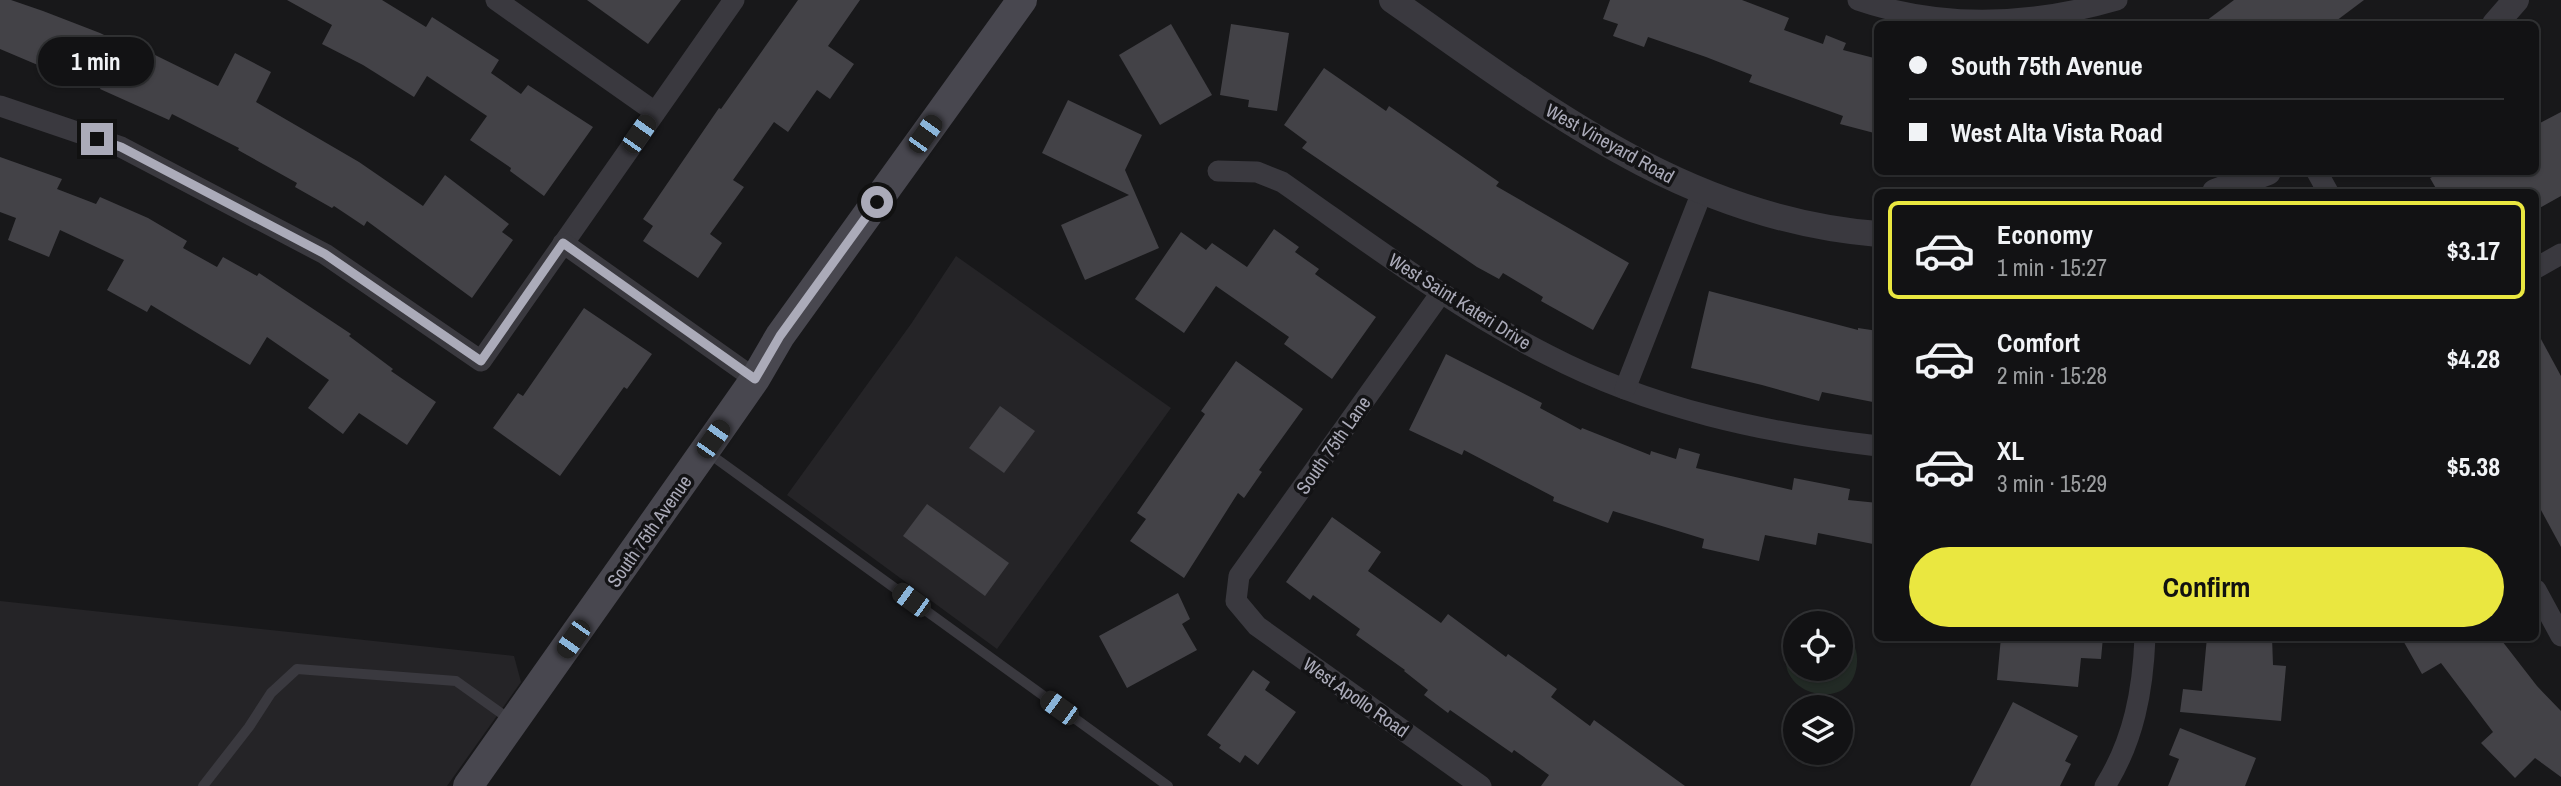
<!DOCTYPE html>
<html lang="en">
<head>
<meta charset="utf-8">
<style>
	body { margin:0; font-family:"Archivo Narrow",sans-serif; background:#1b1b1d; color:#f1f3f6; height:100vh; display:flex; flex-direction:column; font-size:26px; white-space:nowrap }
	* { box-sizing:border-box; margin:0 }
	p { font-size:23px; color:#9c9ea0 }
	.icon { flex:none; width:38px; height:38px; fill:none; stroke:currentColor; stroke-width:2; stroke-linecap:round; stroke-linejoin:round }
	.map { position:relative; flex:1; overflow:hidden }
	.side { position:absolute; left:1874px; top:189px; width:665px; height:452px; display:flex; flex-direction:column; background:#121214; border-radius:10px; box-shadow:0 2px 5px #0004,0 0 0 2px #313234 }
	.side>* { flex:none }
	.guide { position:absolute; left:1874px; top:21px; width:665px; height:154px; border-radius:10px; box-shadow:0 2px 5px #0004,0 0 0 2px #313234; display:grid; align-content:center; height:154px; padding:0 35px; background:#121214 }
	.controls { position:absolute; left:1783px; top:611px; display:grid; gap:14px }
	.controls a { display:grid; place-items:center; width:70px; height:70px; border-radius:50%; background:#121214; box-shadow:0 2px 5px #0004,0 0 0 2px #313234; font-size:35px }
	.end { position:absolute; width:32px; height:32px; margin:-16px; border:9px solid #ababb9; background:#111; box-shadow:0 0 0 4px #111 }
	.from { border-radius:50% }
	.bubble { position:absolute; height:49px; border-radius:24px; background:#121214; box-shadow:0 2px 5px #0004,0 0 0 2px #313234; font-size:23px; font-weight:800; line-height:49px; text-align:center }
	.car { position:absolute; width:21px; height:42px; margin:-21px -10px; border-radius:9px; box-shadow:0 0 5px 2px #0007; background:linear-gradient(#222 24%,#8ab4d8 0 40%,#222 0 76%,#8ab4d8 0 86%,#222 0) }
	.guide b { display:flex; align-items:center; gap:24px; height:66px; font-size:26px }
	.guide b+b { border-top:2px solid #313234 }
	.guide i { width:18px; height:18px; background:#f1f3f6 }
	ul { padding:12px 0 0; list-style:none }
	li { display:flex; align-items:center; gap:21px; height:98px; margin:0 14px 10px; padding:0 21px; border:4px solid transparent; border-radius:10px }
	li div { flex:1 }
	li b { display:block; font-size:26px }
	li em { font-style:normal; font-weight:800 }
	li.active { border-color:#eae740 }
	li>.icon { width:63px; height:63px; stroke-width:1.5 }
	.button { display:flex; gap:14px; margin-top:auto; padding:14px 35px }
	.button a { flex:1; height:80px; border-radius:42px; background:#eae740; color:#111; font-size:28px; font-weight:800; line-height:80px; text-align:center }
	.map>svg:first-child { display:block }
	.built { fill:#252427 }
	.green { fill:#222a25 }
	.building { fill:#434247 }
	.lines { fill:none; stroke-linecap:round; stroke-linejoin:round }
	.service { stroke:#3a393f; stroke-width:10 }
	.minor { stroke:#3a393f; stroke-width:21 }
	.tertiary { stroke:#3a393f; stroke-width:26 }
	.secondary { stroke:#48474f; stroke-width:30 }
	.route { stroke:#ababb9; stroke-width:9 }
	.labels { text-anchor:middle; dominant-baseline:central; stroke-width:7; stroke-linejoin:round; paint-order:stroke }
	.street-label { font-size:19px; fill:#ababb9; stroke:#131315 }
</style>
</head>
<body>
<div class="map">
<svg width="2561" height="786" viewBox="0 0 2561 786">
	<rect width="100%" height="100%" fill="#18181a"/>
	<g class="built">
		<path d="M956 256 1171 408 997 649 787 495 911 324Z"/>
		<path d="M0 601 514 656 521 682 447 786H0Z"/>
	</g>
	<path class="green" d="M1841 630C1852 637 1858 649 1857 662 1854 722 1756 690 1795 636L1796 668H1841Z"/>
	<g class="building">
		<path d="M0 0H11L43 11 100 33 151 58 153 54 218 86 235 53 271 72 256 102 359 162 423 206 445 175 509 224 502 232 513 240 472 298 367 221 364 226 334 206 332 208 295 187 297 183 238 150 239 148 172 114 169 120 100 89 103 81 63 63 59 74 0 49Z"/>
		<path d="M287 0H382L426 27 432 17 499 60 491 73 521 94 528 85 593 127 544 196 510 171 511 168 470 140 487 116 427 76 414 97 363 65 322 44 332 25Z"/>
		<path d="M587 0H681L648 44Z"/>
		<path d="M798 0H860L828 46 854 64 830 99 817 90 788 132 774 122 733 180 744 187 710 234 722 243 698 278 643 241 653 226 643 219 719 108 721 109Z"/>
		<path d="M1610 0H1742L1789 18 1784 30 1823 44 1826 35 1846 43 1843 50 1878 59V134L1840 124 1843 116 1749 82 1752 75 1706 57 1648 37 1644 47 1613 36 1618 24 1603 19Z"/>
		<path d="M2234 0H2364L2332 24H2202Z"/>
		<path d="M1171 24 1212 95 1160 125 1119 55Z"/>
		<path d="M1231 24 1289 33 1277 111 1248 107 1249 100 1220 95Z"/>
		<path d="M1324 68 1386 111 1389 106 1499 182 1496 186 1629 263 1593 330 1541 301 1543 297 1503 273 1499 279 1477 267 1302 148 1307 142 1284 125Z"/>
		<path d="M1068 100 1142 135 1125 170 1159 248 1085 280 1061 225 1129 195 1042 153Z"/>
		<path d="M2561 112V196L2536 210V192H2438L2430 178 2442 172H2536V125Z"/>
		<path d="M0 157 62 179 57 189 96 204 100 197 148 218 187 241 183 248 217 267 223 257 257 276 259 273 351 334 349 336 393 369 391 371 436 402 407 445 359 413 343 434 308 408 329 380 267 337 250 365 151 305 147 312 107 290 124 260 60 230 49 257 8 240 16 218 0 212Z"/>
		<path d="M1274 229 1299 247 1295 252 1319 269 1315 274 1376 317 1332 379 1284 344 1289 337 1216 286 1184 333 1135 299 1181 232 1206 250 1212 243 1247 267Z"/>
		<path d="M1709 291 1858 330V328L1878 331V403L1822 392 1819 401 1762 385 1691 368Z"/>
		<path d="M584 308 652 354 627 389 624 387 560 476 493 428 518 393 523 396Z"/>
		<path d="M2536 330 2561 376V547L2536 501Z"/>
		<path d="M1446 354 1542 403 1540 408 1581 430 1582 428 1650 455 1651 451 1676 459 1679 448 1700 454 1696 468 1792 490 1794 478 1850 489 1848 500 1878 503V545L1818 533 1816 545 1765 535 1759 561 1702 548 1704 539 1613 511 1608 523 1553 501 1554 497 1464 450 1462 455 1409 430Z"/>
		<path d="M1236 361 1303 409 1259 470 1262 472 1244 498 1238 493 1184 578 1130 541 1146 519 1137 513 1205 414 1201 411Z"/>
		<path d="M1000 406 1035 431 1004 473 969 448Z"/>
		<path d="M927 504 1009 563 985 596 903 536Z"/>
		<path d="M1332 517 1381 552 1368 571 1441 623 1448 614 1506 657 1508 654 1557 689 1551 697 1590 726 1594 720 1685 786H1541L1549 775 1514 750 1512 753 1450 710 1448 713 1424 695 1428 690 1404 671 1405 670 1356 635 1360 629 1313 595 1310 600 1286 582Z"/>
		<path d="M1178 593 1190 619 1182 624 1197 650 1127 688 1099 636Z"/>
		<path d="M2001 637H2103L2101 659 2081 658 2078 687 1997 680Z"/>
		<path d="M2207 637H2272L2273 665 2286 666 2281 721 2180 712 2183 689 2202 691Z"/>
		<path d="M2401 637H2499L2537 686 2561 711V777L2535 758 2515 778 2481 743 2493 732 2441 663 2422 674Z"/>
		<path d="M1253 670 1270 682 1265 690 1296 712 1258 765 1245 755 1240 763 1219 748 1221 745 1207 735Z"/>
		<path d="M2013 702 2078 736 2065 761 2071 764 2060 786H1970Z"/>
		<path d="M2180 728 2256 758 2245 786H2168L2179 759 2169 755Z"/>
	</g>
	<g class="lines">
		<g class="service">
			<path d="M707 452 1168 786"/>
			<path d="M203 786 249 727 271 693 297 669 456 681 512 721"/>
		</g>
		<g class="minor">
			<path d="M496 0 655 112"/>
			<path d="M1858 0C1943 29 2031 25 2117 0"/>
			<path d="M0 106 121 147 325 254 481 361 734 0"/>
			<path d="M1218 171 1257 172 1282 182C1368 242 1453 307 1548 355 1650 408 1764 433 1878 446"/>
			<path d="M2317 172 2328 192"/>
			<path d="M563 243 755 379"/>
			<path d="M2536 268 2561 254"/>
			<path d="M1441 293 1239 576 1236 601 1257 626 1481 786"/>
			<path d="M1625 389 1702 192"/>
			<path d="M2536 590 2561 636"/>
			<path d="M2105 786C2134 740 2143 690 2145 637"/>
		</g>
		<g class="tertiary">
			<path d="M1392 0C1544 106 1685 219 1878 234"/>
			<path d="M2495 24 2516 0"/>
			<path d="M2215 192 2268 172"/>
		</g>
		<path class="secondary" d="M468 786 713 439 755 379 780 336 1022 0"/>
	</g>
	<g class="lines">
		<path class="route" d="M97 139 121 147 325 254 481 361 563 243 755 379 780 336 877 202"/>
	</g>
	<g class="labels">
		<g class="street-label">
			<text transform="translate(1610 143) rotate(29)">West Vineyard Road</text>
			<text transform="translate(1460 301) rotate(32)">West Saint Kateri Drive</text>
			<text transform="translate(1333 445) rotate(-55)">South 75th Lane</text>
			<text transform="translate(649 531) rotate(-55)">South 75th Avenue</text>
			<text transform="translate(1356 697) rotate(35)">West Apollo Road</text>
		</g>
	</g>
</svg>
<div class="controls">
<a><svg class="icon" aria-label="locate" viewBox="0 0 24 24"><circle cx="12" cy="12" r="6"/><path d="M12 2v4M12 18v4M2 12h4M18 12h4"/></svg></a>
<a><svg class="icon" aria-label="layers" viewBox="0 0 24 24"><path d="M12 4l9 5-9 5-9-5zM3 14l9 5 9-5"/></svg></a>
</div>
<i class="end from" style="left:877px;top:202px"></i>
<i class="end" style="left:97px;top:139px"></i>
<div class="bubble" style="left:38px;top:37px;width:116px">1 min</div>
<i class="car" style="left:639px;top:134px;rotate:35deg"></i>
<i class="car" style="left:925px;top:134px;rotate:36deg"></i>
<i class="car" style="left:713px;top:439px;rotate:35deg"></i>
<i class="car" style="left:911px;top:600px;rotate:306deg"></i>
<i class="car" style="left:573px;top:639px;rotate:215deg"></i>
<i class="car" style="left:1059px;top:708px;rotate:306deg"></i>
<div class="guide">
<b><i class="from"></i>South 75th Avenue</b>
<b><i></i>West Alta Vista Road</b>
</div>
<section class="side">
<ul>
<li class="active"><svg class="icon" aria-label="car" viewBox="0 0 24 24"><path d="M5 17H2v-5l4-1 3-4h7l3 4 3 1v5h-3M9 17h6M6 11h13"/><circle cx="7" cy="17" r="2"/><circle cx="17" cy="17" r="2"/></svg><div><b>Economy</b><p>1 min · 15:27</p></div><em>$3.17</em></li>
<li><svg class="icon" aria-label="car" viewBox="0 0 24 24"><path d="M5 17H2v-5l4-1 3-4h7l3 4 3 1v5h-3M9 17h6M6 11h13"/><circle cx="7" cy="17" r="2"/><circle cx="17" cy="17" r="2"/></svg><div><b>Comfort</b><p>2 min · 15:28</p></div><em>$4.28</em></li>
<li><svg class="icon" aria-label="car" viewBox="0 0 24 24"><path d="M5 17H2v-5l4-1 3-4h7l3 4 3 1v5h-3M9 17h6M6 11h13"/><circle cx="7" cy="17" r="2"/><circle cx="17" cy="17" r="2"/></svg><div><b>XL</b><p>3 min · 15:29</p></div><em>$5.38</em></li>
</ul>
<div class="button"><a>Confirm</a></div>
</section>
</div>
</body>
</html>
